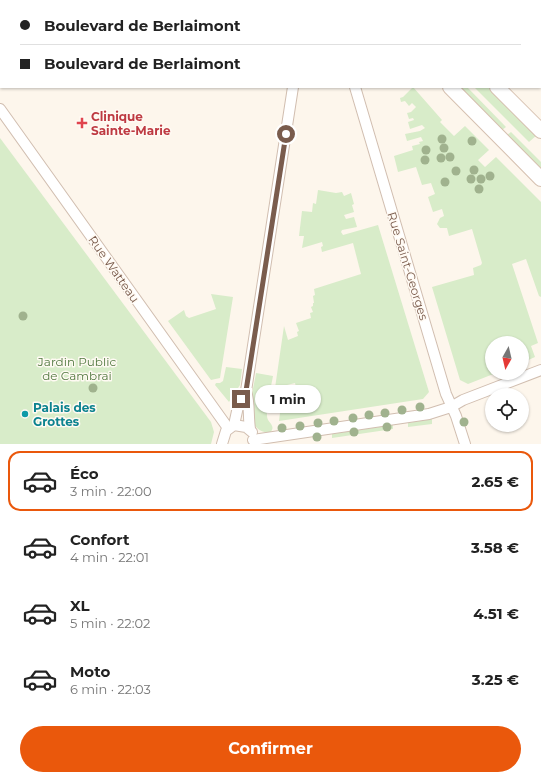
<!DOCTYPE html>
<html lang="fr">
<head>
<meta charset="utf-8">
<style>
	body { margin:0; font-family:Montserrat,sans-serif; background:#f2f2f2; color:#222; height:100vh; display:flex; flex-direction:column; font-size:15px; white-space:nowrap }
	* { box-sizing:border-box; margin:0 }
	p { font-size:13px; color:#767676 }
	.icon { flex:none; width:22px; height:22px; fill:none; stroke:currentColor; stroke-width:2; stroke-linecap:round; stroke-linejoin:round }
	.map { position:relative; height:444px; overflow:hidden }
	.side { display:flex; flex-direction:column; background:#fff; flex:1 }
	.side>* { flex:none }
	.banner { position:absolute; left:0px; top:0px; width:541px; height:88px; box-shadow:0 1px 3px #0004; display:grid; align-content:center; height:88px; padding:0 20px; background:#fff }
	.needle { width:26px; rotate:188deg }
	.controls { position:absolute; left:485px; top:336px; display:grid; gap:8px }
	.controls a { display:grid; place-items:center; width:44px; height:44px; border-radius:50%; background:#fff; box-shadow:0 1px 3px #0004; font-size:20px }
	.end { position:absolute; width:18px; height:18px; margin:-9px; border:5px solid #7a5c4d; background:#fff; box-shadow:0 0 0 2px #fff }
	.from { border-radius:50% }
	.bubble { position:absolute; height:28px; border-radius:14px; background:#fff; box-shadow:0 1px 3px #0004; font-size:13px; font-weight:700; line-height:28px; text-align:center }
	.banner b { display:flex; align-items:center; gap:14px; height:38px; font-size:15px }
	.banner b+b { border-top:1px solid #e0e0e0 }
	.banner i { width:10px; height:10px; background:#222 }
	ul { padding:7px 0 0; list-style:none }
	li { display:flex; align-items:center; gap:12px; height:60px; margin:0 8px 6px; padding:0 12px; border:2px solid transparent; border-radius:12px }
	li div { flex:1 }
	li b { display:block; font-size:15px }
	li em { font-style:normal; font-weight:700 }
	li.active { border-color:#ea580c }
	li>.icon { width:36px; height:36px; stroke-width:1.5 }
	.button { display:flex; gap:8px; margin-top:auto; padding:8px 20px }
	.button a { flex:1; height:46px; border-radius:24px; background:#ea580c; color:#fff; font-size:16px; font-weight:700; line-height:46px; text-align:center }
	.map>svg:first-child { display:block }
	.green { fill:#d8ecc9 }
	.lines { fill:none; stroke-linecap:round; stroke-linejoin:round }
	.street-casing { stroke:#d1beb0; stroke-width:12 }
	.secondary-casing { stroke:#d6c0b0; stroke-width:16 }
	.street { stroke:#fff; stroke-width:10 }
	.secondary { stroke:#fff; stroke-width:14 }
	.tree { fill:#a0b28e }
	.route { stroke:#7a5c4d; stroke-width:5 }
	.health-dot { fill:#e0444e; stroke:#fffaf3; stroke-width:1.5 }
	.culture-dot { fill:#0f9aa8; stroke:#fffaf3; stroke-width:1.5 }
	.labels { text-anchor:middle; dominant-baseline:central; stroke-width:3; stroke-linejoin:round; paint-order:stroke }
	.health-label { font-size:12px; font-weight:bold; fill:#be3a42; stroke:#fffaf3; text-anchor:start }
	.street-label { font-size:12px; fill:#7a5c4d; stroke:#fffaf3 }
	.park-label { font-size:12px; fill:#537a41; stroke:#fffaf3 }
	.culture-label { font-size:12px; font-weight:bold; fill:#0d838f; stroke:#fffaf3; text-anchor:start }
</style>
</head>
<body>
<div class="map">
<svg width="541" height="444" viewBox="0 0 541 444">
	<rect width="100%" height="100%" fill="#fdf6ec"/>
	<g class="green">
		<path d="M413 87 442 120 440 122 454 136 465 126 489 150 478 160 485 167 496 157 541 202V297L539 296 526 259 512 264 538 343 531 346 535 357 522 363V343H492V373H496L468 384 460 380 432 287 474 275 473 268 481 265 482 263 472 229 449 236 447 228H440L437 224 440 218 444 216 442 209 433 212 428 197 435 194 431 183 422 185 416 167 398 172 394 156 413 150 412 146 420 144 419 142 423 141 421 137 407 141 405 134 420 131 425 128 422 125 410 129 408 122 414 120 413 118 409 119 407 113 411 112 416 107 412 103 409 106 405 101 401 102 400 98 403 97Z"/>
		<path d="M458 87H467L506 127 502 130Z"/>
		<path d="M474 87H489L537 135 529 142Z"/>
		<path d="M511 132 541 162V169L507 135Z"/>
		<path d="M0 138 211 422 214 432 211 444H0Z"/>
		<path d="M318 190 336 193 342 192 344 196 351 193 354 204 352 205 354 212 344 215 346 219 354 217 357 227 342 230 341 232 343 235 378 225 429 392 423 399 279 421 283 388 286 390 296 387 295 383 275 388 284 326 288 340 298 336 297 332 299 331 296 323 311 318 310 313 313 312 311 307 313 306V303H314L313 296 315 295 314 289 361 274 353 243 322 252 321 247 323 246 322 242 302 248 304 236H299L302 211 312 212 313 203 316 204Z"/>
		<path d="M211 294 233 297 220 378 211 380 168 321 184 310 186 316 189 318 216 309Z"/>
		<path d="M226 367 242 369 240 385 229 402 215 385 216 383H220L223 381Z"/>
		<path d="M256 373 273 376C271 388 266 404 267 416 267 423 277 425 270 433 240 431 253 392 256 373Z"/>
		<path d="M432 419V424L408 427V423Z"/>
		<path d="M393 425V429L332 438V434Z"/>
	</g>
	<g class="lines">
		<g class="street-casing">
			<g id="street">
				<path d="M471 1 474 0"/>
				<path d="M355 87 446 394 456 416 465 444"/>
				<path d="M0 109 228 428"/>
				<path d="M234 425 239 402 246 391"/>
				<path d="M250 429C248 416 250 404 246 391L293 87"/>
				<path d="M253 440 429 414 451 407 463 400 541 370"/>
				<path d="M222 444 226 431 234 425 246 427 252 432"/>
			</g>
		</g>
		<g class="secondary-casing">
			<g id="secondary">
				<path d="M260 0 267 1"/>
				<path d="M286 0 287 1"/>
				<path d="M400 0 401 1"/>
				<path d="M107 1 112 0"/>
				<path d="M225 1 229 0"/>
				<path d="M376 1V0"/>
				<path d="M0 29H1"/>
				<path d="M0 54 1 53"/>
				<path d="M450 87 541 179"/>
				<path d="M497 87 541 131"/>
			</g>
		</g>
		<use href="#street" class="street"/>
		<use href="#secondary" class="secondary"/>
	</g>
	<g class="tree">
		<circle cx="442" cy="139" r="4.5"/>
		<circle cx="472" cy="141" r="4.5"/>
		<circle cx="444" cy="148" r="4.5"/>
		<circle cx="426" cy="150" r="4.5"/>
		<circle cx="450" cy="157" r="4.5"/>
		<circle cx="441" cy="158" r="4.5"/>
		<circle cx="425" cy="160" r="4.5"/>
		<circle cx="474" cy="170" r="4.5"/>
		<circle cx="456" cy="171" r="4.5"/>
		<circle cx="490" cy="176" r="4.5"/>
		<circle cx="471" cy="179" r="4.5"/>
		<circle cx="481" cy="179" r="4.5"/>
		<circle cx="445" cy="182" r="4.5"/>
		<circle cx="479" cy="189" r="4.5"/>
		<circle cx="23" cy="316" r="4.5"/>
		<circle cx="93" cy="388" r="4.5"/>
		<circle cx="420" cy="407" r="4.5"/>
		<circle cx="402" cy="410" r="4.5"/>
		<circle cx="385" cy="413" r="4.5"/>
		<circle cx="369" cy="415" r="4.5"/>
		<circle cx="353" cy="418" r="4.5"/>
		<circle cx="334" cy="421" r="4.5"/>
		<circle cx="464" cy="422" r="4.5"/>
		<circle cx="318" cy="423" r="4.5"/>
		<circle cx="300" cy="426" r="4.5"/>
		<circle cx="387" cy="427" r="4.5"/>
		<circle cx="282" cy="428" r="4.5"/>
		<circle cx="354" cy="432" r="4.5"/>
		<circle cx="317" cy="437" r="4.5"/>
	</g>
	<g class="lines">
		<path class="route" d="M241 399 246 391 286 134"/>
	</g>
	<path class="health-dot" d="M80 117h4v4h4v4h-4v4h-4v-4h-4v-4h4z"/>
	<circle class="culture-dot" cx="25" cy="414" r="4"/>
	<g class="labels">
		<g class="health-label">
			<text x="91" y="116">Clinique<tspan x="91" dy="14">Sainte-Marie</tspan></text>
		</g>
		<g class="street-label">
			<text transform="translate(408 266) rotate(73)">Rue Saint-Georges</text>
			<text transform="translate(114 269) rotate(55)">Rue Watteau</text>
		</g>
		<g class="park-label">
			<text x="77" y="361">Jardin Public<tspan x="77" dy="14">de Cambrai</tspan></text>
		</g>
		<g class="culture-label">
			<text x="33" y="407">Palais des<tspan x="33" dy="14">Grottes</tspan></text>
		</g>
	</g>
</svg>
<div class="controls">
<a><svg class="needle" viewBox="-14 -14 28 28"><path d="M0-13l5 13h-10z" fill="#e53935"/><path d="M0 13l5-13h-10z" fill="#767676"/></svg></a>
<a><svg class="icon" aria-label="locate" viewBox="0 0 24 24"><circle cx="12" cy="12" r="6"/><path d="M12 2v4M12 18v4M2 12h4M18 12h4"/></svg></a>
</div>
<i class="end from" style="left:286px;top:134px"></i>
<i class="end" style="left:241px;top:399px"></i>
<div class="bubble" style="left:255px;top:385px;width:66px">1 min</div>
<div class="banner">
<b><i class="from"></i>Boulevard de Berlaimont</b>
<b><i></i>Boulevard de Berlaimont</b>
</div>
</div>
<section class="side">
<ul>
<li class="active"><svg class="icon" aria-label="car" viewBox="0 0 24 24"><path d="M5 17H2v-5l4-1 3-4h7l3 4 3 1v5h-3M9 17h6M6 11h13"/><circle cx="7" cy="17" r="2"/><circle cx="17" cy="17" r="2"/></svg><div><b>Éco</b><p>3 min · 22:00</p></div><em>2.65 €</em></li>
<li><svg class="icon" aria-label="car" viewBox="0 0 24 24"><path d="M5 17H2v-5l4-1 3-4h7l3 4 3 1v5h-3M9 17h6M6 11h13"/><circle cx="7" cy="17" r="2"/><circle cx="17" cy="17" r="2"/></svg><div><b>Confort</b><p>4 min · 22:01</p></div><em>3.58 €</em></li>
<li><svg class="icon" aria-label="car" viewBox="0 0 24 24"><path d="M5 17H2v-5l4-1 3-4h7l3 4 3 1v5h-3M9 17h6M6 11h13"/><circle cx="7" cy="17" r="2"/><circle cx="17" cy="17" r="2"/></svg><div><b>XL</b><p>5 min · 22:02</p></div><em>4.51 €</em></li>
<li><svg class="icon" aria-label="car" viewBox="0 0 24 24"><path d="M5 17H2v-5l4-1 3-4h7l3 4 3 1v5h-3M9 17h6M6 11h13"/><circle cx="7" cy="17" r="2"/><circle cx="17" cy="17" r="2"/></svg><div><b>Moto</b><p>6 min · 22:03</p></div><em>3.25 €</em></li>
</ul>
<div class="button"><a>Confirmer</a></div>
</section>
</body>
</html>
